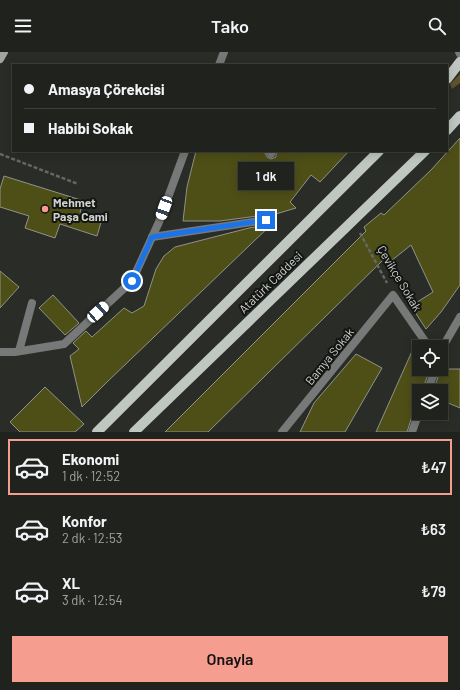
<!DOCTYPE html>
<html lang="tr">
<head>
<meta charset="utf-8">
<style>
	body { margin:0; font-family:Barlow,sans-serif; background:#282a26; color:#f1f3f6; height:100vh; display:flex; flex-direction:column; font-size:15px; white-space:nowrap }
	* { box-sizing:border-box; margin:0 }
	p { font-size:13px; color:#a2a4a4 }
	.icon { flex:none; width:22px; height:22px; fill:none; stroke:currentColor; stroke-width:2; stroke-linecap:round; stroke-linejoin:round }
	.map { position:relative; height:380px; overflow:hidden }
	.details { display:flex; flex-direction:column; background:#20221d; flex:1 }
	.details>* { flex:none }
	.banner { position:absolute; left:12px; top:12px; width:436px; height:88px; border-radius:0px; box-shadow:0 2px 10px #0003,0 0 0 1px #3d3f3b; display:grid; align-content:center; height:88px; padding:0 12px; background:#20221d }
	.tools { position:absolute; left:412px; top:288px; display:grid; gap:8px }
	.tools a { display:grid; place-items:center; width:36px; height:36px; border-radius:0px; background:#20221d; box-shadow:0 2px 10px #0003,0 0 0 1px #3d3f3b; font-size:20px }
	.end { position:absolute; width:18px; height:18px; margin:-9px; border:5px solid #1a73e8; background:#fff; box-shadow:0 0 0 2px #fff }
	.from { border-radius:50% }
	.bubble { position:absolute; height:28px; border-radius:0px; background:#20221d; box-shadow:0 2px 10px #0003,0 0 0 1px #3d3f3b; font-size:13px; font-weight:600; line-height:28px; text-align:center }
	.car { position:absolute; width:12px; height:24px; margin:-12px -6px; border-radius:5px; box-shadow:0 0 3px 1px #0007; background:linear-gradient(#fff 24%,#345 0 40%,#fff 0 76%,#345 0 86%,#fff 0) }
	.banner b { display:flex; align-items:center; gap:14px; height:38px; font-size:15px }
	.banner b+b { border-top:1px solid #3d3f3b }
	.banner i { width:10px; height:10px; background:#f1f3f6 }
	ul { padding:7px 0 0; list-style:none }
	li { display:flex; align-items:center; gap:12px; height:56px; margin:0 8px 6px; padding:0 4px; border:2px solid transparent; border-radius:0px }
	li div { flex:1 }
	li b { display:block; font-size:15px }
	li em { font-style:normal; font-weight:600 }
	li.current { border-color:#f59d8f }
	li>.icon { width:36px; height:36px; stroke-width:1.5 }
	.action { display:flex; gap:8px; margin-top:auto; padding:8px 12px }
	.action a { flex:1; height:46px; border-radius:0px; background:#f59d8f; color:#111; font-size:16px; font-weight:600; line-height:46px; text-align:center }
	header { display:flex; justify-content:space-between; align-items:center; height:52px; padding:0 12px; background:#20221d; font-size:18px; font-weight:600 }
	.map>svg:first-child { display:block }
	.green { fill:#5f522c }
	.building { fill:#4e4f17; stroke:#919289 }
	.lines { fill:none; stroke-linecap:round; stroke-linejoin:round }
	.path { stroke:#646762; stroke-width:2.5; stroke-dasharray:4 2; stroke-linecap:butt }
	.lane { stroke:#767977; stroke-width:8 }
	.street { stroke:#767977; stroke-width:8 }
	.secondary { stroke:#a0a5a1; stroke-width:8 }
	.primary { stroke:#c0c7c2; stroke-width:10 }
	.route { stroke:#1a73e8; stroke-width:5 }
	.poi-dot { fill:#f59d8f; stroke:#131512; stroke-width:1.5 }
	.labels { text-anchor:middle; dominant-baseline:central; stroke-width:4; stroke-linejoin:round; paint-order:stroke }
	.poi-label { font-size:12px; font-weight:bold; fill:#d0d2ce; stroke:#131512; text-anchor:start }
	.street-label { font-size:12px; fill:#d0d2ce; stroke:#131512 }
</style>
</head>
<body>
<header><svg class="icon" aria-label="menu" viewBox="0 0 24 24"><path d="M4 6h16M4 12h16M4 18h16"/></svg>Tako<svg class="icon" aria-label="search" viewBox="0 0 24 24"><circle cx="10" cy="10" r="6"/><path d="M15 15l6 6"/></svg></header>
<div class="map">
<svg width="460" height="380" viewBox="0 0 460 380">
	<rect width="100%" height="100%" fill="#2a2d27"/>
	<path class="green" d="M460 22V31L452 37 450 32Z"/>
	<g class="building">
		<path d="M460 86V233L441 260 426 277 411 254 433 240 411 193 386 213 383 208 208 380H165L366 179 364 175 381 161 384 163 431 118Z"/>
		<path d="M196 99H264L267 105 271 107 276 105V99H349L320 130 311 123 290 150 296 156 269 164 265 163 220 169H183L187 135Z"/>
		<path d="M4 124 84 149 80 160 102 167 97 184 60 172 55 186 25 176 29 164 0 155V137Z"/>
		<path d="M275 169 106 331 82 355 70 304 79 297 73 291 86 279 92 285 124 256 132 261 144 254 156 217 164 204 175 195 249 176 267 173Z"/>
		<path d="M0 219 19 235 0 256Z"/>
		<path d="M53 243 79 271 65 283 39 256Z"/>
		<path d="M417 288 419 290V317H430L422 339H419V353L414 358 407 380H376Z"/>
		<path d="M356 302 382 316 345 380H300L314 351Z"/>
		<path d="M441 317H460V356L441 348V339H433Z"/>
		<path d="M45 335 84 372 75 380H20L10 370Z"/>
	</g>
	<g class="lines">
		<g class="path">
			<path d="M0 102 78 132"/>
			<path d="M360 181 387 231"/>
		</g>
		<g class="lane">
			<path d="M269 99 271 102"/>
			<path d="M19 299 32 251"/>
		</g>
		<g class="street">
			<path d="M459 0 460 2"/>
			<path d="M219 13 224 0"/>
			<path d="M152 185 266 168"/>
			<path d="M0 300H15L64 292 132 229 159 170 185 99"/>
			<path d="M441 303 445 291 460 265"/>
			<path d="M427 339 436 317"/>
			<path d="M282 380 393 243 429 295"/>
			<path d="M412 380 419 360"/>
		</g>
		<path class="secondary" d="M0 7 4 0"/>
		<g class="primary">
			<path d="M447 27 460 10"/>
			<path d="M447 78 460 64"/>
			<path d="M97 380 379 99"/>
			<path d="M134 380 425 99"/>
		</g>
	</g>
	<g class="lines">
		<path class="route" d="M132 229 152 185 266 168"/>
	</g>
	<circle class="poi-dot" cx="45" cy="157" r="4"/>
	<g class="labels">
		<g class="poi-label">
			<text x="53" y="150">Mehmet<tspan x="53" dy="14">Paşa Cami</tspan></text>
		</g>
		<g class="street-label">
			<text transform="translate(400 226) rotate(59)">Çevikçe Sokak</text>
			<text transform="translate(270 230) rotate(-44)">Atatürk Caddesi</text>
			<text transform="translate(329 304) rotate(-51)">Bamya Sokak</text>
		</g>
	</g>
</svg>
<div class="tools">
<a><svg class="icon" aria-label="locate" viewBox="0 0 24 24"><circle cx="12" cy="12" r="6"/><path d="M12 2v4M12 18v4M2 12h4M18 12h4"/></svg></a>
<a><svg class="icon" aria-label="layers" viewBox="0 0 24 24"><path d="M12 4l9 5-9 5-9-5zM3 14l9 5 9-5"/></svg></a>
</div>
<i class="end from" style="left:132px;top:229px"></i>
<i class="end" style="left:266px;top:168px"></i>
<div class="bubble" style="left:238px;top:110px;width:56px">1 dk</div>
<i class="car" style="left:164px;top:156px;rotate:200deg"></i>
<i class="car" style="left:98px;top:260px;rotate:48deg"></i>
<div class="banner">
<b><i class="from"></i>Amasya Çörekcisi</b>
<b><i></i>Habibi Sokak</b>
</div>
</div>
<section class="details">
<ul>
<li class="current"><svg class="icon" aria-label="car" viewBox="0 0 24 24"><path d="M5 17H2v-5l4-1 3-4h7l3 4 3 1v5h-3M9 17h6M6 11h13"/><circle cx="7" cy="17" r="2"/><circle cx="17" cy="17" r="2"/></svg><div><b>Ekonomi</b><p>1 dk · 12:52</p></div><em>₺47</em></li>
<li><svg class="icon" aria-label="car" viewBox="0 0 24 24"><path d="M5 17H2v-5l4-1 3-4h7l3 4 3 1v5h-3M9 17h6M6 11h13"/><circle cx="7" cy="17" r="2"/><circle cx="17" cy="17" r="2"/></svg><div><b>Konfor</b><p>2 dk · 12:53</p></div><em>₺63</em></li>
<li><svg class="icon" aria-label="car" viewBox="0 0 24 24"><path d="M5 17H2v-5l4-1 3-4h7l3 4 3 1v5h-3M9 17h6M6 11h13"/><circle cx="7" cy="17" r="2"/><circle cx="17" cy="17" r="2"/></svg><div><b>XL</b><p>3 dk · 12:54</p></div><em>₺79</em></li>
</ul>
<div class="action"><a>Onayla</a></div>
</section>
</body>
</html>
